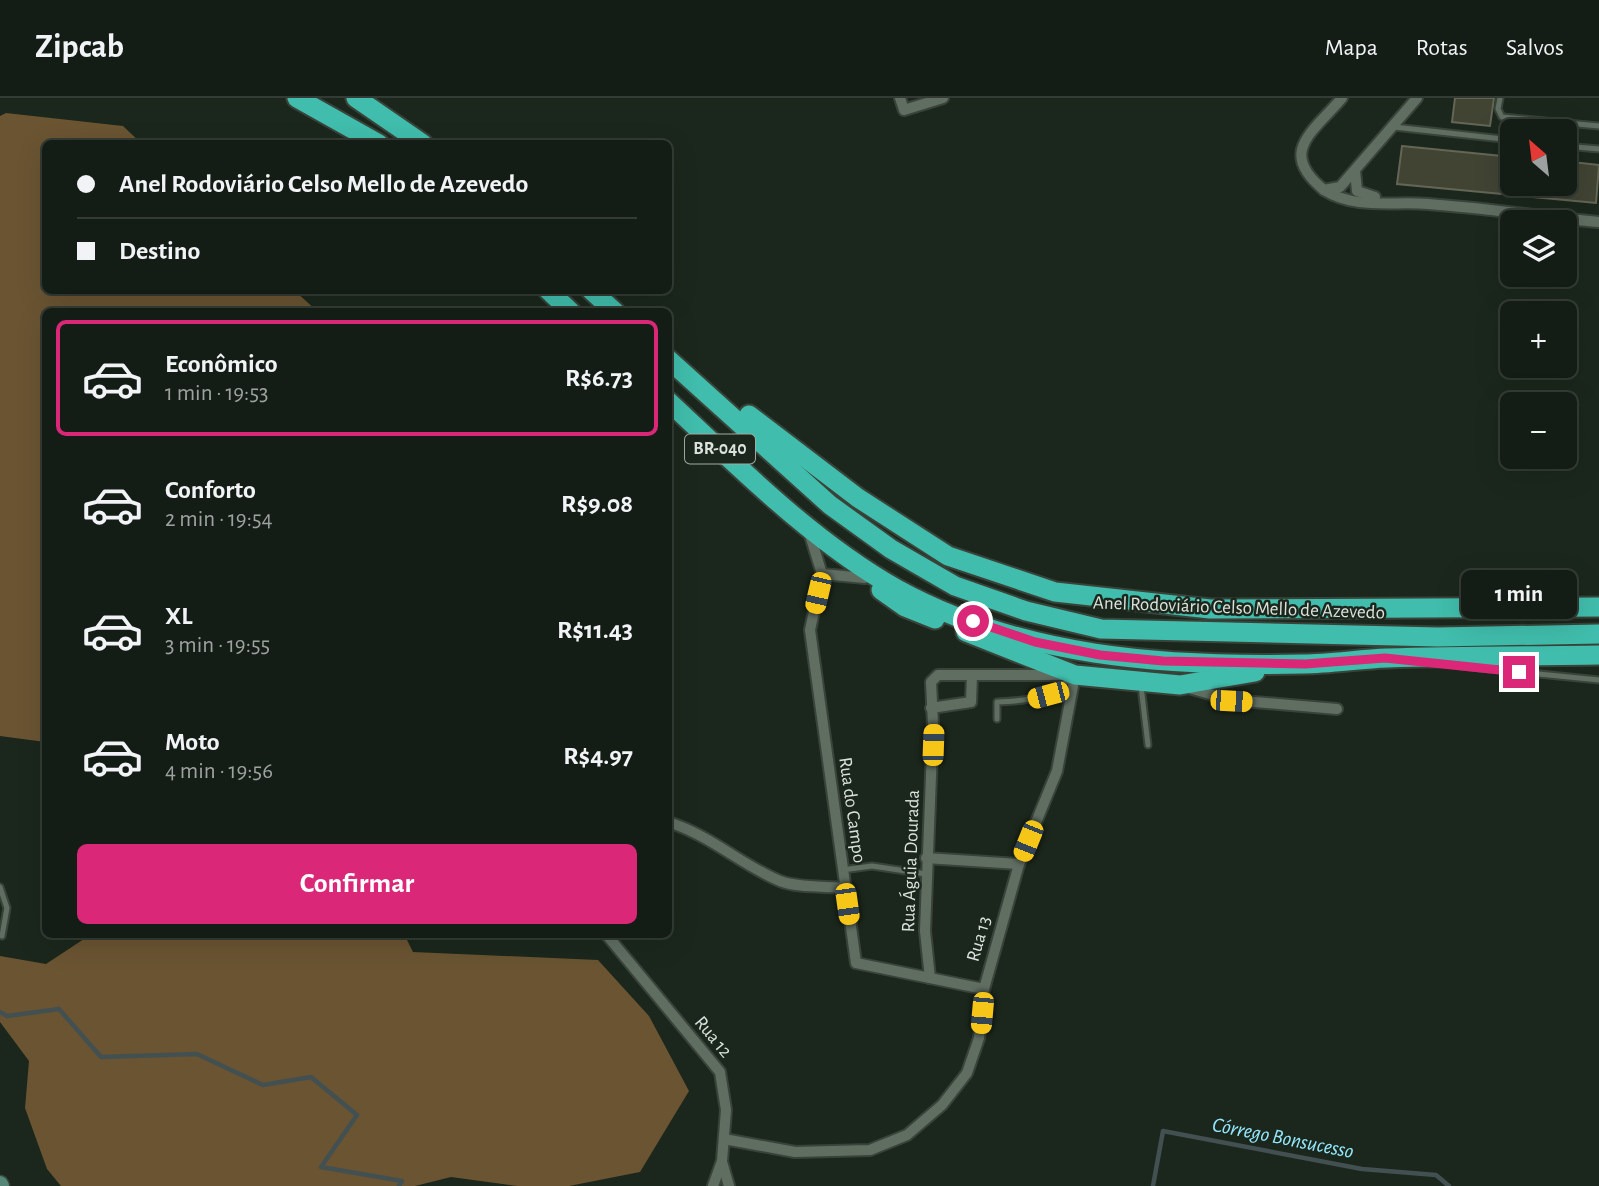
<!DOCTYPE html>
<html lang="pt">
<head>
<meta charset="utf-8">
<style>
	body { margin:0; font-family:"Alegreya Sans",sans-serif; background:#1d261e; color:#f1f3f6; height:100vh; display:flex; flex-direction:column; font-size:26px; white-space:nowrap }
	* { box-sizing:border-box; margin:0 }
	p { font-size:23px; color:#9da2a0 }
	.icon { flex:none; width:38px; height:38px; fill:none; stroke:currentColor; stroke-width:2; stroke-linecap:round; stroke-linejoin:round }
	.map { position:relative; flex:1; overflow:hidden }
	.panel { position:absolute; left:42px; top:210px; width:630px; height:630px; display:flex; flex-direction:column; background:#141d15; border-radius:10px; box-shadow:0 7px 28px #0002,0 0 0 2px #333b34 }
	.panel>* { flex:none }
	.guide { position:absolute; left:42px; top:42px; width:630px; height:154px; border-radius:10px; box-shadow:0 7px 28px #0002,0 0 0 2px #333b34; display:grid; align-content:center; height:154px; padding:0 35px; background:#141d15 }
	.needle { width:46px; rotate:332deg }
	.tools { position:absolute; left:1500px; top:21px; display:grid; gap:14px }
	.tools a { display:grid; place-items:center; width:77px; height:77px; border-radius:10px; background:#141d15; box-shadow:0 7px 28px #0002,0 0 0 2px #333b34; font-size:35px }
	.end { position:absolute; width:32px; height:32px; margin:-16px; border:9px solid #db2777; background:#fff; box-shadow:0 0 0 4px #fff }
	.from { border-radius:50% }
	.bubble { position:absolute; height:49px; border-radius:10px; background:#141d15; box-shadow:0 7px 28px #0002,0 0 0 2px #333b34; font-size:23px; font-weight:700; line-height:49px; text-align:center }
	.car { position:absolute; width:21px; height:42px; margin:-21px -10px; border-radius:9px; box-shadow:0 0 5px 2px #0007; background:linear-gradient(#f5c518 24%,#345 0 40%,#f5c518 0 76%,#345 0 86%,#f5c518 0) }
	.guide b { display:flex; align-items:center; gap:24px; height:66px; font-size:26px }
	.guide b+b { border-top:2px solid #333b34 }
	.guide i { width:18px; height:18px; background:#f1f3f6 }
	ul { padding:12px 0 0; list-style:none }
	li { display:flex; align-items:center; gap:21px; height:116px; margin:0 14px 10px; padding:0 21px; border:4px solid transparent; border-radius:10px }
	li div { flex:1 }
	li b { display:block; font-size:26px }
	li em { font-style:normal; font-weight:700 }
	li.selected { border-color:#db2777 }
	li>.icon { width:63px; height:63px; stroke-width:1.5 }
	.button { display:flex; gap:14px; margin-top:auto; padding:14px 35px }
	.button a { flex:1; height:80px; border-radius:10px; background:#db2777; color:#fff; font-size:28px; font-weight:700; line-height:80px; text-align:center }
	header { display:flex; align-items:center; gap:42px; box-sizing:border-box; height:98px; padding:0 35px; background:#141d15; border-bottom:2px solid #333b34 }
	header strong { font-size:33px }
	nav { display:flex; gap:38px; margin-inline-start:auto; font-size:24px }
	.map>svg:first-child { display:block }
	.forest { fill:#6a5432 }
	.lines { fill:none; stroke-linecap:round; stroke-linejoin:round }
	.stream { stroke:#425052; stroke-width:4.5 }
	.building { fill:#414333; stroke:#636555; stroke-width:2 }
	.lane-casing { stroke:#39433a; stroke-width:9 }
	.street-casing { stroke:#39433a; stroke-width:14 }
	.secondary-casing { stroke:#39433a; stroke-width:19 }
	.highway-casing { stroke:#39433a; stroke-width:23 }
	.lane { stroke:#606e62; stroke-width:5 }
	.street { stroke:#606e62; stroke-width:10 }
	.secondary { stroke:#568678; stroke-width:16 }
	.highway { stroke:#40bdac; stroke-width:19 }
	.route { stroke:#db2777; stroke-width:9 }
	.labels { text-anchor:middle; dominant-baseline:central; stroke-width:5; stroke-linejoin:round; paint-order:stroke }
	.shield { fill:#1b271c; stroke:#a1aba2; stroke-width:2 }
	.shield-label { font-size:18px; font-weight:bold; fill:#dbe3dc }
	.street-label { font-size:19px; fill:#dbe3dc; stroke:#1b271c }
	.water-label { font-size:21px; font-style:italic; fill:#93e8fe; stroke:#1b271c }
</style>
</head>
<body>
<header>
<strong>Zipcab</strong>
<nav><a>Mapa</a><a>Rotas</a><a>Salvos</a></nav>
</header>
<div class="map">
<svg width="1599" height="1088" viewBox="0 0 1599 1088">
	<rect width="100%" height="100%" fill="#1b271c"/>
	<g class="forest">
		<path d="M6 15 123 28 141 45 46 46V192L295 193 317 213 46 214 45 644 0 638V18Z"/>
		<path d="M404 836 413 854 598 862 649 918 689 993 640 1074 569 1088H517L451 1079 415 1088H61L47 1071 25 1010 29 963 0 924V858L46 866 90 837Z"/>
	</g>
	<g class="lines">
		<g class="stream">
			<path d="M0 914 7 918 59 911 101 959 197 956 263 987 311 979 357 1017 321 1069 402 1083 399 1088"/>
			<path d="M1153 1088 1163 1033 1362 1071 1436 1077 1449 1088"/>
		</g>
	</g>
	<g class="building">
		<path d="M1455 0H1494L1490 28 1452 24Z"/>
		<path d="M1402 48 1512 59V86H1564V63L1599 67 1596 105 1397 86Z"/>
	</g>
	<g class="lines">
		<g class="lane-casing">
			<g id="lane">
				<path d="M1500 0 1498 11 1502 19 1599 28"/>
				<path d="M1394 29 1512 42"/>
				<path d="M1564 48 1599 51"/>
				<path d="M1461 568 1599 582"/>
				<path d="M1141 588 1148 647"/>
				<path d="M997 621V604C1031 603 1044 600 1072 580"/>
				<path d="M842 772 872 768 926 776"/>
				<path d="M0 789 7 810 2 838"/>
			</g>
		</g>
		<g class="street-casing">
			<g id="street">
				<path d="M900 0 904 12 943 0"/>
				<path d="M1342 0C1313 34 1277 54 1324 92L1340 89 1417 0"/>
				<path d="M1355 73 1357 93 1375 99"/>
				<path d="M1324 92C1356 112 1393 103 1428 106 1485 110 1542 119 1599 124"/>
				<path d="M809 434 822 476 810 532 856 865 984 891"/>
				<path d="M822 476 865 480"/>
				<path d="M1189 590 1231 602 1337 611"/>
				<path d="M931 610 971 604 972 577"/>
				<path d="M668 724C712 738 741 767 780 783 797 790 825 788 845 790"/>
				<path d="M926 760 1019 766"/>
				<path d="M606 836 720 974 726 1012 722 1063 713 1088"/>
				<path d="M724 1041 795 1054 870 1052 907 1037 942 1007 967 975 979 940 984 891 1019 766 1057 673 1075 577H938L931 584 933 626 925 833 930 880"/>
				<path d="M722 1064 729 1088"/>
			</g>
		</g>
		<g class="secondary-casing">
			<path id="secondary" d="M0 1086 1 1088"/>
		</g>
		<g class="highway-casing">
			<g id="highway">
				<path d="M297 0 379 46"/>
				<path d="M356 0 423 46"/>
				<path d="M548 192 571 214"/>
				<path d="M591 192 615 214"/>
				<path d="M668 261 830 407 891 451 955 488 1026 513 1101 531 1438 539 1599 536"/>
				<path d="M668 303C739 369 812 443 897 491 1021 559 1165 569 1303 566 1331 566 1359 561 1387 560 1458 558 1529 558 1599 557"/>
				<path d="M749 317 858 400 948 458 1055 494 1210 511 1599 509"/>
				<path d="M881 492 905 509 935 521"/>
				<path d="M966 534 1075 577 1180 587 1255 574"/>
			</g>
		</g>
		<use href="#lane" class="lane"/>
		<use href="#street" class="street"/>
		<use href="#secondary" class="secondary"/>
		<use href="#highway" class="highway"/>
	</g>
	<g class="lines">
		<path class="route" d="M973 523 1035 544 1100 557 1163 563 1305 566 1385 560 1519 574"/>
	</g>
	<g class="labels">
		<rect class="shield" x="685" y="336.5" width="70" height="29" rx="5"/>
		<g class="shield-label">
			<text x="720" y="351">BR-040</text>
		</g>
		<g class="street-label">
			<text transform="translate(1239 510) rotate(2)">Anel Rodoviário Celso Mello de Azevedo</text>
			<text transform="translate(852 712) rotate(82)">Rua do Campo</text>
			<text transform="translate(911 763) rotate(-88)">Rua Águia Dourada</text>
			<text transform="translate(979 841) rotate(-74)">Rua 13</text>
			<text transform="translate(713 939) rotate(50)">Rua 12</text>
		</g>
		<g class="water-label">
			<text transform="translate(1283 1040) rotate(11)">Córrego Bonsucesso</text>
		</g>
	</g>
</svg>
<div class="tools">
<a><svg class="needle" viewBox="-14 -14 28 28"><path d="M0-13l5 13h-10z" fill="#e53935"/><path d="M0 13l5-13h-10z" fill="#9da2a0"/></svg></a>
<a><svg class="icon" aria-label="layers" viewBox="0 0 24 24"><path d="M12 4l9 5-9 5-9-5zM3 14l9 5 9-5"/></svg></a>
<a>+</a>
<a>−</a>
</div>
<i class="end from" style="left:973px;top:523px"></i>
<i class="end" style="left:1519px;top:574px"></i>
<div class="bubble" style="left:1461px;top:472px;width:116px">1 min</div>
<i class="car" style="left:818px;top:495px;rotate:193deg"></i>
<i class="car" style="left:1048px;top:597px;rotate:255deg"></i>
<i class="car" style="left:1231px;top:603px;rotate:93deg"></i>
<i class="car" style="left:933px;top:647px;rotate:2deg"></i>
<i class="car" style="left:1028px;top:743px;rotate:202deg"></i>
<i class="car" style="left:847px;top:806px;rotate:172deg"></i>
<i class="car" style="left:982px;top:915px;rotate:185deg"></i>
<div class="guide">
<b><i class="from"></i>Anel Rodoviário Celso Mello de Azevedo</b>
<b><i></i>Destino</b>
</div>
<section class="panel">
<ul>
<li class="selected"><svg class="icon" aria-label="car" viewBox="0 0 24 24"><path d="M5 17H2v-5l4-1 3-4h7l3 4 3 1v5h-3M9 17h6M6 11h13"/><circle cx="7" cy="17" r="2"/><circle cx="17" cy="17" r="2"/></svg><div><b>Econômico</b><p>1 min · 19:53</p></div><em>R$6.73</em></li>
<li><svg class="icon" aria-label="car" viewBox="0 0 24 24"><path d="M5 17H2v-5l4-1 3-4h7l3 4 3 1v5h-3M9 17h6M6 11h13"/><circle cx="7" cy="17" r="2"/><circle cx="17" cy="17" r="2"/></svg><div><b>Conforto</b><p>2 min · 19:54</p></div><em>R$9.08</em></li>
<li><svg class="icon" aria-label="car" viewBox="0 0 24 24"><path d="M5 17H2v-5l4-1 3-4h7l3 4 3 1v5h-3M9 17h6M6 11h13"/><circle cx="7" cy="17" r="2"/><circle cx="17" cy="17" r="2"/></svg><div><b>XL</b><p>3 min · 19:55</p></div><em>R$11.43</em></li>
<li><svg class="icon" aria-label="car" viewBox="0 0 24 24"><path d="M5 17H2v-5l4-1 3-4h7l3 4 3 1v5h-3M9 17h6M6 11h13"/><circle cx="7" cy="17" r="2"/><circle cx="17" cy="17" r="2"/></svg><div><b>Moto</b><p>4 min · 19:56</p></div><em>R$4.97</em></li>
</ul>
<div class="button"><a>Confirmar</a></div>
</section>
</div>
</body>
</html>
